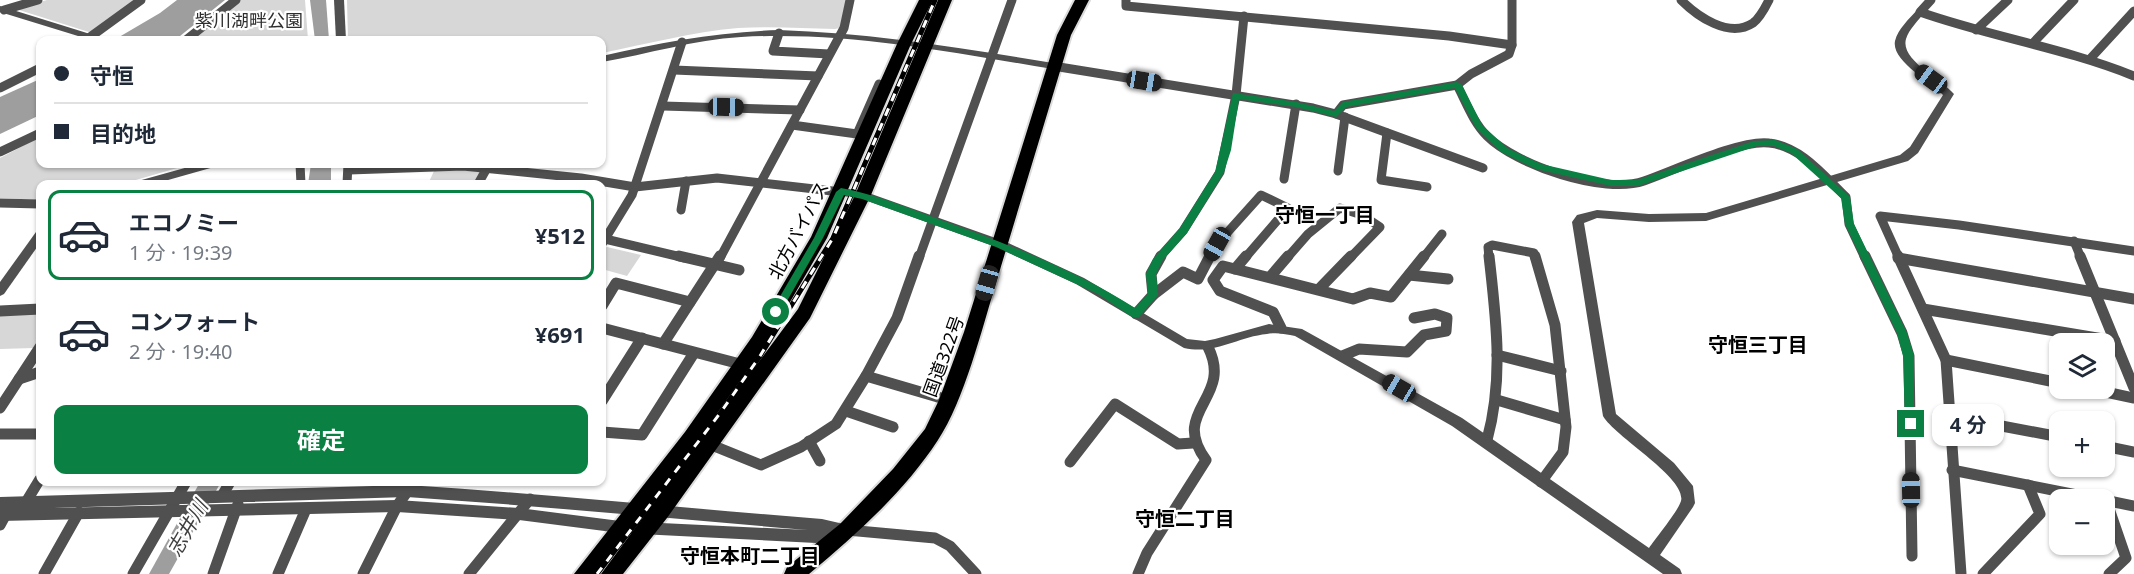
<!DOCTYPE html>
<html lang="ja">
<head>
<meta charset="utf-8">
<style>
	body { margin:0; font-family:"Noto Sans","Noto Sans JP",sans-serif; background:#f6f6f7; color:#1f2937; height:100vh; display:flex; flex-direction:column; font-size:22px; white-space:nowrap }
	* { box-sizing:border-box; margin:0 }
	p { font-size:20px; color:#747a83 }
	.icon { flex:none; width:33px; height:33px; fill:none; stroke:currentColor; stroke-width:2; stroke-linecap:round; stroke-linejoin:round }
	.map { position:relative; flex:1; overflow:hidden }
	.drawer { position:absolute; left:36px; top:180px; width:570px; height:306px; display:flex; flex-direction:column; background:#fff; border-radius:12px; box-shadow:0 2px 4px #0004 }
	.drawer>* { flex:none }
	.guide { position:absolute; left:36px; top:36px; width:570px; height:132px; border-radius:12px; box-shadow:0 2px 4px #0004; display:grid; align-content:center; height:132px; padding:0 18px; background:#fff }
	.fabs { position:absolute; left:2049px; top:333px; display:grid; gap:12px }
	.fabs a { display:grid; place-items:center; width:66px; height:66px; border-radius:12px; background:#fff; box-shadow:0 2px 4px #0004; font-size:30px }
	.end { position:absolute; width:27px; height:27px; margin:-14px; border:8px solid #0b8043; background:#fff; box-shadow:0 0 0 3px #fff }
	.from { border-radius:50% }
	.bubble { position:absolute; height:42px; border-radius:12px; background:#fff; box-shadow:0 2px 4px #0004; font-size:20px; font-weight:700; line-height:42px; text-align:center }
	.car { position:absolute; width:18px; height:36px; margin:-18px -9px; border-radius:8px; box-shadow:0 0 4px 2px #0007; background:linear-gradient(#222 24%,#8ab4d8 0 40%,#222 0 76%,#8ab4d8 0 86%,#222 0) }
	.guide b { display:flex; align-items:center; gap:21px; height:57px; font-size:22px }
	.guide b+b { border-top:2px solid #e0e1e3 }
	.guide i { width:15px; height:15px; background:#1f2937 }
	ul { padding:10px 0 0; list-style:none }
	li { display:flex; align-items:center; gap:18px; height:90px; margin:0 12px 9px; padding:0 6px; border:3px solid transparent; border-radius:12px }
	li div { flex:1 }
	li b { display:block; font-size:22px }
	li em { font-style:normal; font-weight:700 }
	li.selected { border-color:#0b8043 }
	li>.icon { width:54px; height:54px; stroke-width:1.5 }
	.button { display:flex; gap:12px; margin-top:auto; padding:12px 18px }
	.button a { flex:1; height:69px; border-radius:12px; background:#0b8043; color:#fff; font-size:24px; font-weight:700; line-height:69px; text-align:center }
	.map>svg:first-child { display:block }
	.green { fill:#d7d7d7 }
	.water { fill:#9e9e9e }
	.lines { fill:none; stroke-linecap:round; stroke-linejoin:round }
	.trunk-casing { stroke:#dbdbdb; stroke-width:4 }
	.minor-far1 { stroke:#505050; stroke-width:9 }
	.minor { stroke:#505050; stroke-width:11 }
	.tertiary { fill:#505050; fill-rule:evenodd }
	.trunk { fill:#000; fill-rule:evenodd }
	.rail-casing { stroke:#000; stroke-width:5 }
	.rail { stroke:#fff; stroke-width:3; stroke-dasharray:8; stroke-linecap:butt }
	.route { fill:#0b8043 }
	.labels { text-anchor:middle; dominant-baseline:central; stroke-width:4.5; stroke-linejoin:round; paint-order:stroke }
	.park-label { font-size:18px; fill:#2e2e2e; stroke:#fff }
	.street-label { font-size:18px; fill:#000; stroke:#fff }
	.neighbourhood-label { font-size:20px; font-weight:bold; fill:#000; stroke:#fff }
	.water-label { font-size:20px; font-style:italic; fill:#3f3f3f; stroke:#fff }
</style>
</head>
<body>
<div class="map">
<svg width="2134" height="574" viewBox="0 0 2134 574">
	<rect width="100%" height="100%" fill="#fff"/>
	<g class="green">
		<path d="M47 0H137L92 33 16 9Z"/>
		<path d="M240 0H305L308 40H191Z"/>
		<path d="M347 0H846L840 28 835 29C802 28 770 26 738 28 692 32 647 44 602 53V40H348Z"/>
		<path d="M40 137V164H191L122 184H40V200L0 198V158Z"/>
		<path d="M466 170 480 172 474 184H428L434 171Z"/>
		<path d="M607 247 641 255 627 276 602 269V249Z"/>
		<path d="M40 311V338L34 348 0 349V312Z"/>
	</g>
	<g class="water">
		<path d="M177 0H225L175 40H114L160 13Z"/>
		<path d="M310 0H326L329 40H315Z"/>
		<path d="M40 79V115L0 134V97Z"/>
		<path d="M311 164H331V184H308Z"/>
		<path d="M200 482H221L169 574H149Z"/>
	</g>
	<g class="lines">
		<g class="trunk-casing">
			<g id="trunk">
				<path d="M919 0H933L911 44 827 238 764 347 697 442 596 574H574L685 432 752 337 811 237 897 44Z"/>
				<path d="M938 0H952L871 195 810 318 667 518 623 574H601L798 309 855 195Z"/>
				<path d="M1075 0H1089L1071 35C1046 118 1021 200 996 283 982 329 964 401 938 440 904 492 856 535 809 574H784L787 567 840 524 893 469 925 429 939 400 964 332 1057 35Z"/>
			</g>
		</g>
		<g class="minor-far1">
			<path d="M1126 0V6L1449 36 1512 45"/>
			<path d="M1681 0C1697 16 1729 39 1753 23 1760 18 1765 8 1769 0"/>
			<path d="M1931 0 1920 12C1991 37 2065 48 2134 76"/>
			<path d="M4 10 38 0"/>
			<path d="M1976 30 2008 0"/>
			<path d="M779 33 773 51 829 54"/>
			<path d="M86 40 141 0"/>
			<path d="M186 40 236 0"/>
			<path d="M2033 43 2074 0"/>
			<path d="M2090 59 2134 11"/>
			<path d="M1053 66 1313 108 1336 114 1483 168"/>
			<path d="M674 70 818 76"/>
			<path d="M1457 85C1466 102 1473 122 1487 136 1516 165 1604 195 1644 181 1673 171 1741 139 1769 143 1801 146 1825 177 1846 197L1849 224 1865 258"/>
			<path d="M0 88 40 68"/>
			<path d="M663 106 800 110"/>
			<path d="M1336 114 1343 105 1457 85 1471 74 1509 54 1512 45V0"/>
			<path d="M792 125 857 134 879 84"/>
			<path d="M1387 133 1381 180 1427 187"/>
			<path d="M0 152 40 133"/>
			<path d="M300 164 301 184"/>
			<path d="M349 170 463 166 581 178 635 187 717 178 841 192"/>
			<path d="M1338 171 1345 117"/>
			<path d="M1284 179 1296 104"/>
			<path d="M347 184 348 164"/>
			<path d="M478 184 487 168"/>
			<path d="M0 203 40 204"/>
			<path d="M681 210 686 181"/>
			<path d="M605 239 685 258"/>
			<path d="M2074 241 2081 258"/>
			<path d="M602 244 632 195 682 42"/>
			<path d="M720 258 844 28 850 0"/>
			<path d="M919 258 1012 0"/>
			<path d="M1159 258 1183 231 1220 172 1236 95 1244 16"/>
			<path d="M1210 258 1217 244 1261 195 1288 208 1245 258"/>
			<path d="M1287 258 1308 234 1340 208 1362 215 1380 227 1350 258"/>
			<path d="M1423 258 1442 234"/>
			<path d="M1489 258 1488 247 1492 245 1534 253 1535 258"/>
			<path d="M1899 258 1880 216 1959 225 2134 251"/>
		</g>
		<g class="minor">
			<path d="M679 256 739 270"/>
			<path d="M1535 256 1555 325 1566 427 1563 452 1541 482"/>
			<path d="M1865 256 1902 333 1909 356 1912 556"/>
			<path d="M1898 256 1946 360 1961 574"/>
			<path d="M2080 256 2134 388"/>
			<path d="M1898 258 2134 299"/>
			<path d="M1235 269 1246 256"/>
			<path d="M1409 275 1448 279"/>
			<path d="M1270 277 1288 256"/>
			<path d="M1319 289 1351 256"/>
			<path d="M1153 295 1183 272 1198 279 1210 256"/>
			<path d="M602 306 616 283 690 302"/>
			<path d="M1923 309 2115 341"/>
			<path d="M0 311 40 309"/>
			<path d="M1136 314 1153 295 1151 274 1161 256"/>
			<path d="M602 328 744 365"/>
			<path d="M1281 328 1273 312 1220 291 1213 280 1223 266 1353 299 1370 293 1391 297 1424 256"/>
			<path d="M663 344 720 256"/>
			<path d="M1497 355 1561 371"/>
			<path d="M1342 356 1359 349 1407 352 1424 335 1446 331 1447 318 1435 314 1414 318"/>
			<path d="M1946 360 2060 383"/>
			<path d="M866 376 948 400"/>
			<path d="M19 379 40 372"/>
			<path d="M2087 388 2134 398"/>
			<path d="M1497 400 1565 420"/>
			<path d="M602 401 642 338"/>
			<path d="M0 408 40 347"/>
			<path d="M846 411 893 427"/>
			<path d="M1949 416 2060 437"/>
			<path d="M602 432 642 435 694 353"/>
			<path d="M0 434H40"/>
			<path d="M1487 440C1504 378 1496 319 1489 256"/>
			<path d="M809 441 820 461"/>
			<path d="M709 444 761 465 801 447 836 424 866 376 897 318 919 256"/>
			<path d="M2104 446 2134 452"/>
			<path d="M1070 462 1115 404 1178 444 1193 443"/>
			<path d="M1952 470 2102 500"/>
			<path d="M222 496 230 482"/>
			<path d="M2104 500 2134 506"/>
			<path d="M2106 500 2126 558 2109 574"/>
			<path d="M23 507 40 479"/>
			<path d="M0 525 6 514"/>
			<path d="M847 530 935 538 950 546 976 574"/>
			<path d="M44 574 79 512"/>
			<path d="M133 574 186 482"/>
			<path d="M213 574 238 504"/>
			<path d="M278 574 306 509"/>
			<path d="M363 574 397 506 414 482"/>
			<path d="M469 574 530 499"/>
			<path d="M1138 574 1147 553 1206 460C1169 410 1234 399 1208 347"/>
			<path d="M1983 574 2040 514 2028 485"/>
		</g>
		<g class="tertiary">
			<path d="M334 0H344L346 40H336Z"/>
			<path d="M0 6 103 38 105 40H91L0 12Z"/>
			<path d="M1920 9 1925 12C1918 21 1909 29 1906 39 1900 60 1942 79 1954 94L1918 153 1908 161 1706 221 1649 222 1597 218 1584 223 1616 414 1674 463 1693 486 1695 503 1693 507 1660 555 1680 569 1682 574H1663L1452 426 1295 336C1286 334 1276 332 1267 334 1237 337 1215 355 1184 348L1076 284 996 247 862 199 837 195 835 192 841 188 863 191 1004 241 1084 278 1187 339 1205 341 1215 339 1269 324 1302 329 1462 418 1649 548C1656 538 1678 511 1681 501 1687 478 1615 437 1603 416L1572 222 1577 215 1597 210 1649 214 1706 213 1900 155 1910 147 1943 95C1931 82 1891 61 1895 41 1898 29 1909 19 1917 10Z"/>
			<path d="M779 30C871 33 962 48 1053 63L1058 66 1053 69C950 52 845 31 741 37 693 40 648 54 602 62V56C661 42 718 32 779 30Z"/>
			<path d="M199 164H215L214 167 154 184H136L138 181Z"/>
			<path d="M40 231V243L4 294 0 296V282L36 232Z"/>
			<path d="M407 485C546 494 684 508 822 519L848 525 850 531 848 536 816 543 620 533 519 520 397 512 0 521V497ZM407 497C541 506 674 519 808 530L620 521 519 508 397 500 54 508Z"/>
		</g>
		<use href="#trunk" class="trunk"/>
		<g class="rail-casing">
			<path id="rail" d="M597 574 721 412 760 356 833 238 935 0"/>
		</g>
		<use href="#rail" class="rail"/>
	</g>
	<path class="route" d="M1457 82 1462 85 1482 125 1507 148 1541 164 1611 180H1637L1754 141 1775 140 1797 149 1850 197 1854 224 1907 333 1914 356V427L1911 428 1905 424 1903 356 1897 333 1845 224 1841 198 1791 153 1774 146H1757L1638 186H1611L1536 169 1501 152 1476 128 1455 88 1346 107 1336 117 1296 107 1239 99 1231 150 1224 172 1187 233 1162 261 1156 274 1158 295 1139 317H1132L1098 294 996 247 862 199 844 195 823 238 779 315H772L771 312 814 238 836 192 841 188C874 194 906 207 938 219 1005 243 1074 269 1135 308L1148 294 1146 274 1153 259 1180 228 1215 172 1233 93 1296 102 1334 111 1343 102Z"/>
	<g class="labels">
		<g class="park-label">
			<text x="249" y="20">紫川湖畔公園</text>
		</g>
		<g class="street-label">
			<text transform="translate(798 230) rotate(-62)">北方バイパス</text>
			<text transform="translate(943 356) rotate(-70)">国道322号</text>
		</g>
		<g class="neighbourhood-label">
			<text x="1325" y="214">守恒一丁目</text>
			<text x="1758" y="344">守恒三丁目</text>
			<text x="1185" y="518">守恒二丁目</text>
			<text x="750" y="555">守恒本町二丁目</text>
		</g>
		<g class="water-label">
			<text transform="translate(187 528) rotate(-60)">志井川</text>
		</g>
	</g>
</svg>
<div class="fabs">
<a><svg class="icon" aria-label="layers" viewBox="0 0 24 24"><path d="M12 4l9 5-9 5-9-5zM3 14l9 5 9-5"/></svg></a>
<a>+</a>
<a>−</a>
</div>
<i class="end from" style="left:776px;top:312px"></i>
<i class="end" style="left:1911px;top:424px"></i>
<div class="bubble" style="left:1932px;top:404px;width:72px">4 分</div>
<i class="car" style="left:1931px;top:79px;rotate:306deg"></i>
<i class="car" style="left:1144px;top:81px;rotate:99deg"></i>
<i class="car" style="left:726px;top:107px;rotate:91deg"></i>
<i class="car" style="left:1217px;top:244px;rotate:209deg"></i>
<i class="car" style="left:987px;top:283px;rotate:196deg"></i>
<i class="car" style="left:1399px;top:388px;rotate:300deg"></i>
<i class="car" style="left:1911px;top:490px;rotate:359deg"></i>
<div class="guide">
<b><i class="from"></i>守恒</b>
<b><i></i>目的地</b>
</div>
<section class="drawer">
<ul>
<li class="selected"><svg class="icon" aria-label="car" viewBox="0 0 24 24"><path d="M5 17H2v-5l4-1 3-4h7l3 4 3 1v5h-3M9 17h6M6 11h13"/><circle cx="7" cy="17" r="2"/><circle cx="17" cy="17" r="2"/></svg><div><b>エコノミー</b><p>1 分 · 19:39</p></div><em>¥512</em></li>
<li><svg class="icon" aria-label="car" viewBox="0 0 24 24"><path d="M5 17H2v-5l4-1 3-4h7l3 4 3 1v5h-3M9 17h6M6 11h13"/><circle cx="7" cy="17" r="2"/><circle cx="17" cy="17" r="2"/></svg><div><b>コンフォート</b><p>2 分 · 19:40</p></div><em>¥691</em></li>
</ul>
<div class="button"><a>確定</a></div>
</section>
</div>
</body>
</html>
